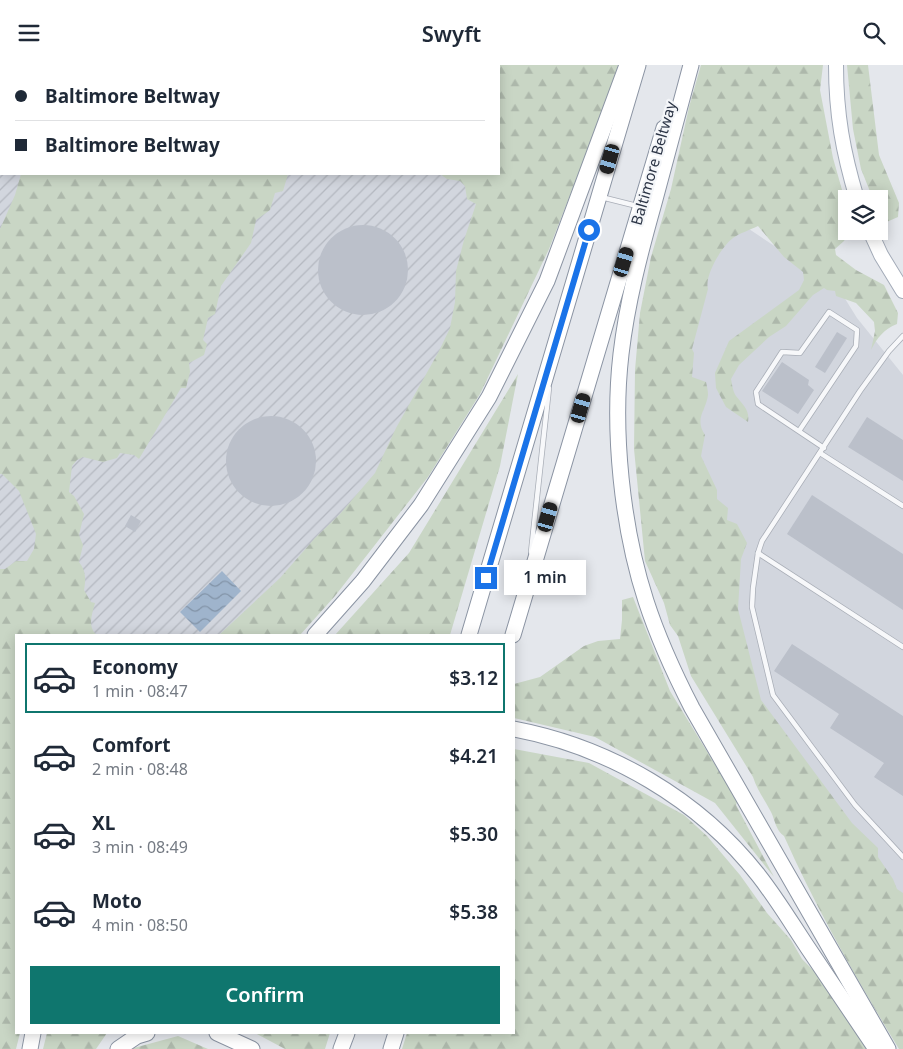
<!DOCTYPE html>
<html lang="en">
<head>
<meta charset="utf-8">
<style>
	body { margin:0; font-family:"Noto Sans",sans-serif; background:#f6f6f7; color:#1f2937; height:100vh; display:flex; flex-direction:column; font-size:19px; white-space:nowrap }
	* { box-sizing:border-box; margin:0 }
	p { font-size:16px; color:#747a83 }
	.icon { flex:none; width:28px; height:28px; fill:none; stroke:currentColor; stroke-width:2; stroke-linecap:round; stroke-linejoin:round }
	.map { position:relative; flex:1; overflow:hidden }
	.drawer { position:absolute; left:15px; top:569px; width:500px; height:400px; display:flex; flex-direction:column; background:#fff; border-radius:0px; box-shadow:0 2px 12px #0003 }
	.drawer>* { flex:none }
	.banner { position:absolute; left:0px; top:0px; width:500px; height:110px; box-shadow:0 2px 12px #0003; display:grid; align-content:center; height:110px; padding:0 15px; background:#fff }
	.buttons { position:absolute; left:838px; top:125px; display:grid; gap:10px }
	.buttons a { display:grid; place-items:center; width:50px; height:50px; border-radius:0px; background:#fff; box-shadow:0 2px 12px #0003; font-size:25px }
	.end { position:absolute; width:22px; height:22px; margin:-11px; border:6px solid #1a73e8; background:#fff; box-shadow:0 0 0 2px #fff }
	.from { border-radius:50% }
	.bubble { position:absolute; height:35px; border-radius:0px; background:#fff; box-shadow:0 2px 12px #0003; font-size:16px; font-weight:600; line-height:35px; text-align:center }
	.car { position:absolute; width:15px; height:30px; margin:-15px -8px; border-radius:6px; box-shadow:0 0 4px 1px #0007; background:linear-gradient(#222 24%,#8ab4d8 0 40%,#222 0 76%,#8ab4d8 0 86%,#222 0) }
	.banner b { display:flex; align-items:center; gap:18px; height:48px; font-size:19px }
	.banner b+b { border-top:1px solid #e0e1e3 }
	.banner i { width:12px; height:12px; background:#1f2937 }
	ul { padding:9px 0 0; list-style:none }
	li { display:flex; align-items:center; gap:15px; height:70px; margin:0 10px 8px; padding:0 5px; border:2px solid transparent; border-radius:0px }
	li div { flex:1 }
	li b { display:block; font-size:19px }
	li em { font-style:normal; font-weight:600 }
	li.current { border-color:#0f766e }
	li>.icon { width:45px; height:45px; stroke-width:1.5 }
	.primary-button { display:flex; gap:10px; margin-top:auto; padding:10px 15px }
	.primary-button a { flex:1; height:58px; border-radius:0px; background:#0f766e; color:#fff; font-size:20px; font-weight:600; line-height:58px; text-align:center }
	header { display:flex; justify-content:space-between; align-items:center; height:65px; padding:0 15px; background:#fff; font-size:22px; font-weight:600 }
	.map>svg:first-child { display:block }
	.built { fill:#d2d6de }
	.industrial { fill:url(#industrial-furrows); fill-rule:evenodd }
	.forest { fill:url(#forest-firs) }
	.water { fill:url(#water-waves) }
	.building { fill:#bbc0ca }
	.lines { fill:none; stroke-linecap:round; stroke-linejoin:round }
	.service-casing { stroke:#a9aeb7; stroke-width:6 }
	.primary-casing { stroke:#a3abb8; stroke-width:16 }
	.motorway-casing { stroke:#8b94a3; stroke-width:17 }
	.service { stroke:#f7f8fa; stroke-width:4.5 }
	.primary { stroke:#fff; stroke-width:14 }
	.motorway { stroke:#fff; stroke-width:15 }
	.route { stroke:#1a73e8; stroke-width:6 }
	.labels { text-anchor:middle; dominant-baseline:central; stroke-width:4.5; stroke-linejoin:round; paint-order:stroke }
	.street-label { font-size:15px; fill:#2b3445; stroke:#f4f6f9 }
</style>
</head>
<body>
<header><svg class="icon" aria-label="menu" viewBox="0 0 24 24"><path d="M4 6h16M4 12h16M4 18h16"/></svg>Swyft<svg class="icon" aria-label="search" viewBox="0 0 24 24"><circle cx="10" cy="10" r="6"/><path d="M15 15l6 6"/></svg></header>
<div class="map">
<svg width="903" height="984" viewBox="0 0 903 984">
	<defs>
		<pattern id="industrial-furrows" width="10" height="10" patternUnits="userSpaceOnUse" patternTransform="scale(1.25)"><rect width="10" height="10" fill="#d2d6de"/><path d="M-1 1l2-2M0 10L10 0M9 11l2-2" fill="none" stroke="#b4b8c0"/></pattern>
		<pattern id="forest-firs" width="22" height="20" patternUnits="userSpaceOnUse" patternTransform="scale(1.25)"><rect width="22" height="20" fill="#c9d6c5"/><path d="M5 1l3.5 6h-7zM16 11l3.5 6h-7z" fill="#adb8ab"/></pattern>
		<pattern id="water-waves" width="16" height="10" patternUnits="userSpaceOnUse" patternTransform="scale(1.25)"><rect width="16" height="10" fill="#9fb4cc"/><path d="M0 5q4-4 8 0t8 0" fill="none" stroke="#8293a7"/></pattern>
	</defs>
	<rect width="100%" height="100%" fill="#e4e7ec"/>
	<path class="built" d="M716 142 839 224 857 253 903 310V862L724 593 682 310Z"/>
	<path class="industrial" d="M0 0H545L528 148 381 418 224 570H16L0 637ZM1 1H499V109H1Z"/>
	<g class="forest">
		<path d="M373 0H618L611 25 549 184 480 329 428 412 335 531 300 570H219L280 513 315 473 340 449 375 408 396 363 439 286 450 263 455 237 456 206 464 175 476 139 467 134 465 121 460 116 447 114 440 109H499V1H372Z"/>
		<path d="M701 0H823L820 25 833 93 846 139V166H850L844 176 835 184 836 190 856 205 884 220 898 248 897 259C884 264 877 273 871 285L875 266 874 257 856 238 836 231 835 226 827 225 824 223 813 230 786 261 769 272 739 300 731 314C732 319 733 327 736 331 743 340 750 345 748 357L726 342 716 323 715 308 729 276 799 225 804 215 803 207 784 192 758 161C750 165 740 168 733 173 722 181 704 211 708 224L692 284 694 288 692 312 706 317C707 321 708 326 708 330 706 346 694 353 705 370L701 391 717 425V434L728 443 727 455 737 459 747 478 741 494 738 544 761 635 852 758 878 783V792L893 814 897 824 903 828V984H899C857 915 817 845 784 771 776 766 775 755 771 747 765 735 757 725 753 712L691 611 678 571 670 560 664 538 645 496 634 384 635 305 640 248 651 192 671 124 689 42Z"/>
		<path d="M847 0H868L879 90 899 138 898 152 882 159 879 155V134H873L861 104 853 64Z"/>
		<path d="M21 109H288L283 126 275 128 270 145 256 155 251 178 221 221 215 249 208 253 203 275 207 279 204 290 189 298 190 307 186 323H181L139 394 134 390 120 388 117 393 103 397 83 392 77 395 72 401 69 427 74 431 84 449 79 470 83 480 79 497C86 506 86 514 84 525L91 537 95 538C92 549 87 562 97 570H16V968H20L16 984H0V504H5L16 496H27L34 484 36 469 19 426 2 409H0V164L15 130Z"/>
		<path d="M518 309 500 401 450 570H335L409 488Z"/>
		<path d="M633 532 670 626 730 724 737 737 736 740 774 812 715 738 595 672 514 653V619L540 612 584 581 598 576 620 574 622 555V535Z"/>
		<path d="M514 684 589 698 684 750 707 771 740 810 767 848 791 875 802 894 815 907 867 984H402L407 968H514Z"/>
		<path d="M47 968H107L96 984H43Z"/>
		<path d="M255 968H330L325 984H285Z"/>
		<path d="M178 971 208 984H130Z"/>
	</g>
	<path class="water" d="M222 506 241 526 200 567 180 547Z"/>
	<g class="building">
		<circle cx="363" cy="205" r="45"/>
		<path d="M837 267 847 273 825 308 815 302Z"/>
		<path d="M782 297 809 315 808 320 814 325 798 349 762 326Z"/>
		<circle cx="271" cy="396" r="45"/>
		<path d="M867 352 903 375V416L848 382Z"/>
		<path d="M812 430 903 489V545L787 469Z"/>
		<path d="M131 450 141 456 135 467 125 461Z"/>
		<path d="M792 579 903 651V731L874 712 884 698 830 663 839 649 774 606Z"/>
	</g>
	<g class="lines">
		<g class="service-casing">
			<g id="service">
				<path d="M601 132 637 141"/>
				<path d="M903 271 889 286 860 326 762 476 758 488 753 523 752 542 773 630 855 740 903 792"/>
				<path d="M799 366 856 281 857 265 829 247 800 288 782 287 756 327 758 339 824 383"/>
				<path d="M820 388 903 441"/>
				<path d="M531 487 549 323"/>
				<path d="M758 488 903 582"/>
			</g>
		</g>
		<g class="primary-casing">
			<g id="primary">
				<path d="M836 0C836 49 843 87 857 134"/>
				<path d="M870 166 881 190 903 226"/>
			</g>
		</g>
		<g class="motorway-casing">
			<g id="motorway">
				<path d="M691 0C679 46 666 92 654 138 640 188 627 238 621 289 612 366 622 462 646 536 658 573 674 608 692 643L888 984"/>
				<path d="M315 570 363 516 421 440 489 332 547 216 627 0"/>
				<path d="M469 570 638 0"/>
				<path d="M513 570 664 63"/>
				<path d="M514 664C609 682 699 734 759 811 777 834 792 859 808 883 831 917 853 950 876 984"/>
				<path d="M217 968 252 984"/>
				<path d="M30 984 33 968"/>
				<path d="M118 984 137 971 147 968"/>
				<path d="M341 984 347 968"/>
				<path d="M391 984 396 968"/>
			</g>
		</g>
		<use href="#service" class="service"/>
		<use href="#primary" class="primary"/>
		<use href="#motorway" class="motorway"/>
	</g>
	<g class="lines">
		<path class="route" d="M486 513 589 165"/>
	</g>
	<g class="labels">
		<g class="street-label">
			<text transform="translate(653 98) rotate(-74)">Baltimore Beltway</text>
		</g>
	</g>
</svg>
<div class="buttons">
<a><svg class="icon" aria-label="layers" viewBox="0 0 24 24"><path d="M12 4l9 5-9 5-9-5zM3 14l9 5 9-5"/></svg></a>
</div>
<i class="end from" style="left:589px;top:165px"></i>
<i class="end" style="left:486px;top:513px"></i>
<div class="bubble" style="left:504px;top:495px;width:82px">1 min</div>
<i class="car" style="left:610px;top:94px;rotate:196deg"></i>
<i class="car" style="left:624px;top:197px;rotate:17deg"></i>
<i class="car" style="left:581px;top:343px;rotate:16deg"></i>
<i class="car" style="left:548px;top:452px;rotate:16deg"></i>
<div class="banner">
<b><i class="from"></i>Baltimore Beltway</b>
<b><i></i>Baltimore Beltway</b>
</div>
<section class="drawer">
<ul>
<li class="current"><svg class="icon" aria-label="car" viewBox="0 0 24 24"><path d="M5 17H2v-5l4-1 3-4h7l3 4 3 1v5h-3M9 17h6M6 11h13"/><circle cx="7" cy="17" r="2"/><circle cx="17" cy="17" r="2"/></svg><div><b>Economy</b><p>1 min · 08:47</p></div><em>$3.12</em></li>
<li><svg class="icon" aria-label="car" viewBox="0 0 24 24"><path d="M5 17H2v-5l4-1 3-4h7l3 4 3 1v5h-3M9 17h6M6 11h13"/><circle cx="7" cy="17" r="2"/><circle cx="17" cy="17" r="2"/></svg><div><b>Comfort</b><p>2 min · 08:48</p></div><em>$4.21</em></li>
<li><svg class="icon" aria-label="car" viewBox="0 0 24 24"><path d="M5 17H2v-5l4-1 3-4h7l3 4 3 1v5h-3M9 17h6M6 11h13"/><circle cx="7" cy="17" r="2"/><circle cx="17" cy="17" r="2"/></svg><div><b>XL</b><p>3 min · 08:49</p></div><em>$5.30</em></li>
<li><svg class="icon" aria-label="car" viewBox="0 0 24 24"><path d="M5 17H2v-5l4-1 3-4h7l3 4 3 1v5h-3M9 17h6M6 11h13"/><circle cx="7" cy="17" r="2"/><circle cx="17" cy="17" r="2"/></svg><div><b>Moto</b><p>4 min · 08:50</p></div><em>$5.38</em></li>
</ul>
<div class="primary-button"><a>Confirm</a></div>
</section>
</div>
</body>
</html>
